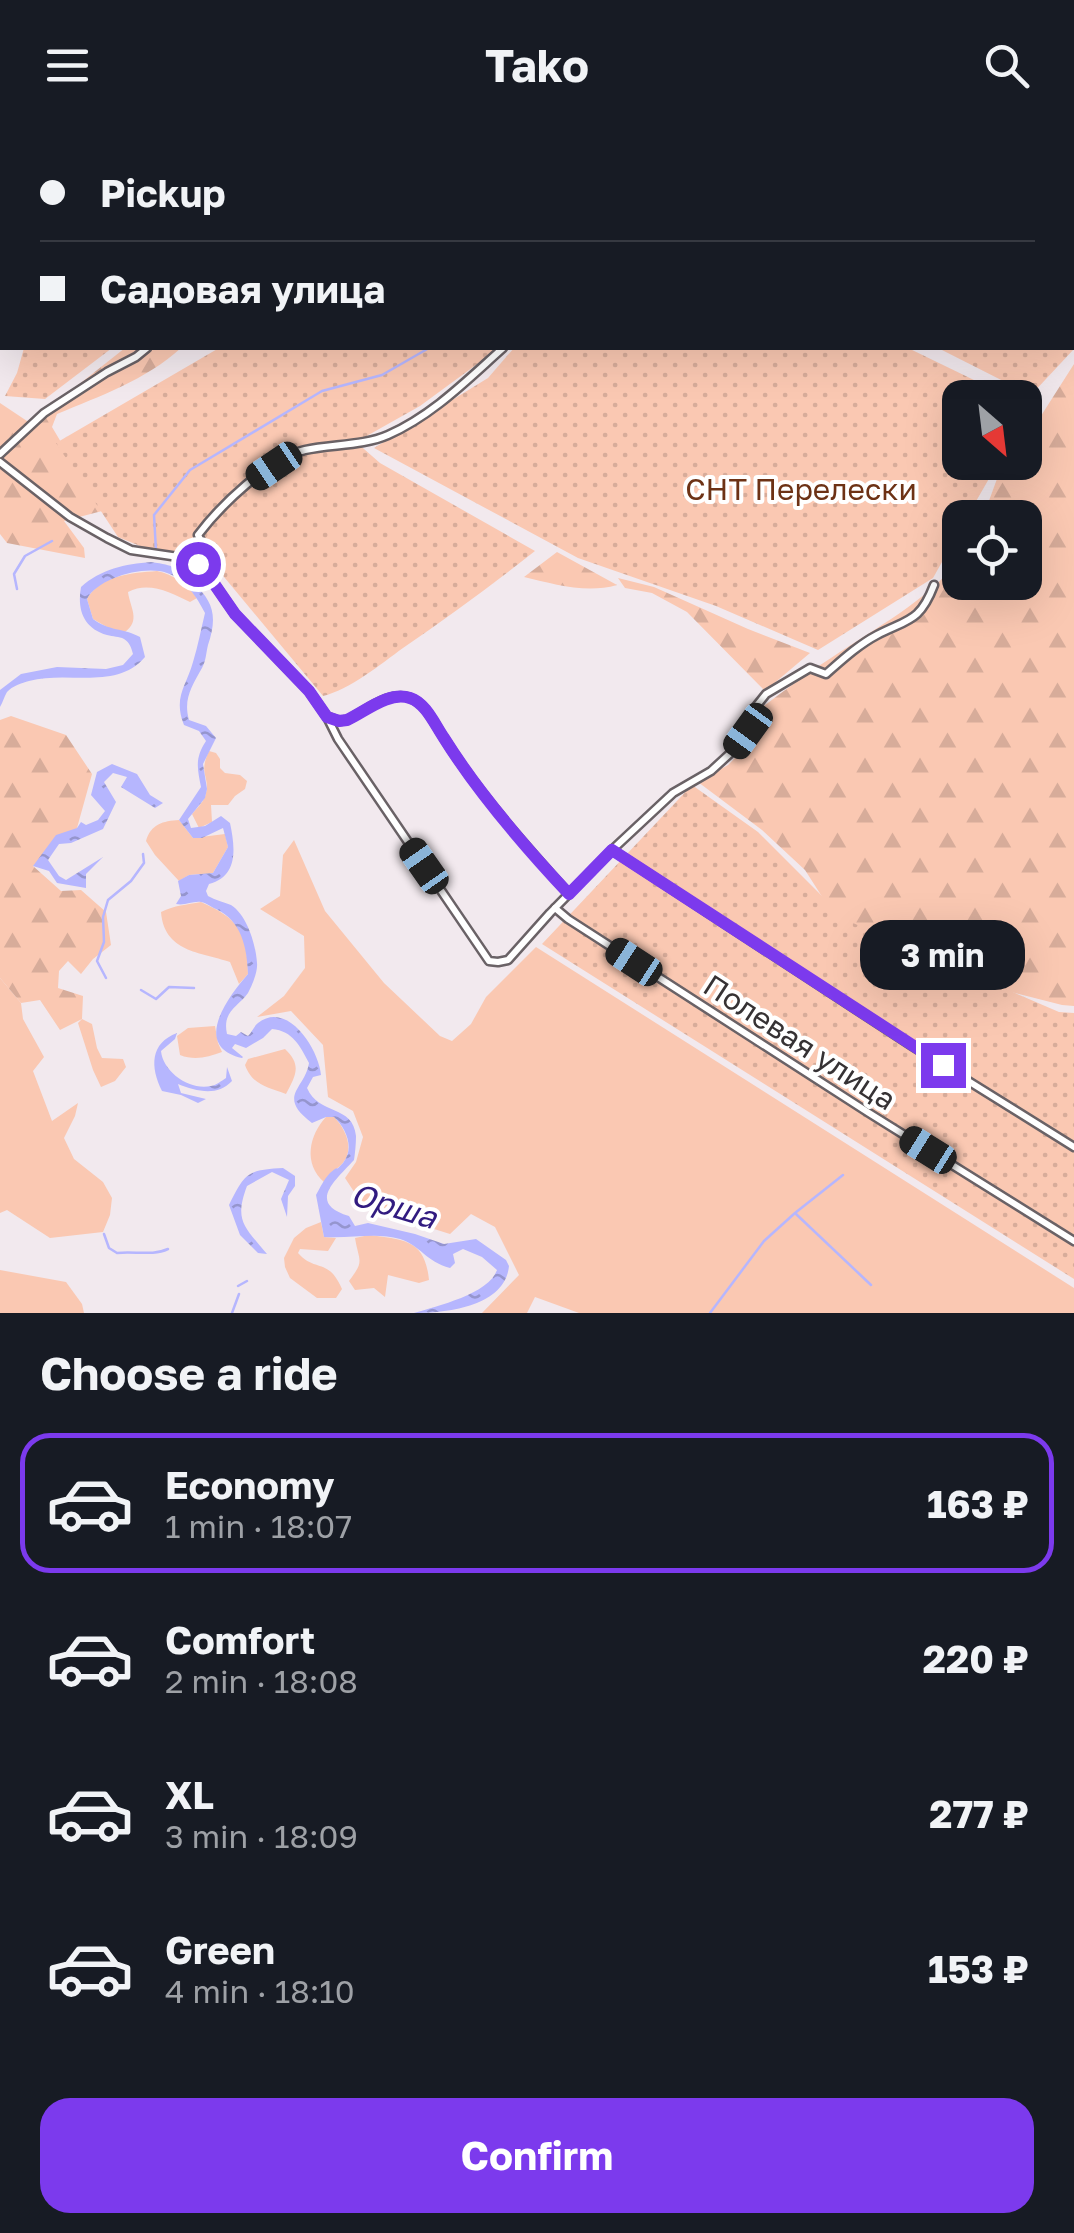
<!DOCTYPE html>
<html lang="en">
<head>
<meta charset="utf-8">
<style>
	body { margin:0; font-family:"Golos Text",sans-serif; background:#242831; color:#f1f3f6; height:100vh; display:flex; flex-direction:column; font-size:38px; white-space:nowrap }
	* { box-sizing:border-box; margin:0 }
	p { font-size:32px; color:#9ea1a6 }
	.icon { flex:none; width:55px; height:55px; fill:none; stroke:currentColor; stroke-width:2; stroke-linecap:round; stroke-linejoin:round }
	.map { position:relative; height:1183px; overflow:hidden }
	.drawer { display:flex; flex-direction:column; background:#171b24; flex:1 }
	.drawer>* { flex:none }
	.guide { position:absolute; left:0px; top:0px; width:1075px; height:220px; box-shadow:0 10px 40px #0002; display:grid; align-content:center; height:220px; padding:0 40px; background:#171b24 }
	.needle { width:65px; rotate:152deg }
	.buttons { position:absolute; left:942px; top:250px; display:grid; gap:20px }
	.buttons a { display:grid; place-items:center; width:100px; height:100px; border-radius:20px; background:#171b24; box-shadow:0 10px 40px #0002; font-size:50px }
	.end { position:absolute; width:45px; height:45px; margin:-22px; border:12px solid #7c3aed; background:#fff; box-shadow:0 0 0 5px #fff }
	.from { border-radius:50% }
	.bubble { position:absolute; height:70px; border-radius:30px; background:#171b24; box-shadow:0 10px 40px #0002; font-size:32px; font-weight:700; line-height:70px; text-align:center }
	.car { position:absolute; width:30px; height:60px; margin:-30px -15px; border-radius:12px; box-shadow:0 0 8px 2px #0007; background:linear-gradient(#222 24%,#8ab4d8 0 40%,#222 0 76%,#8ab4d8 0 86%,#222 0) }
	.guide b { display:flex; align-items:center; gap:35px; height:95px; font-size:38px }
	.guide b+b { border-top:2px solid #363941 }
	.guide i { width:25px; height:25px; background:#f1f3f6 }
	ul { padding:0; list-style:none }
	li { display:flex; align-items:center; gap:30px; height:140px; margin:0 20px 15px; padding:0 20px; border:5px solid transparent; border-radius:30px }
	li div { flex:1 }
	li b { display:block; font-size:38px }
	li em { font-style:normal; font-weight:700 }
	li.on { border-color:#7c3aed }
	li>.icon { width:90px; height:90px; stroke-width:1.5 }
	h2 { padding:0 40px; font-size:45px; line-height:120px }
	.action { display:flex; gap:20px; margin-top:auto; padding:20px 40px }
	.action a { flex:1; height:115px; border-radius:30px; background:#7c3aed; color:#fff; font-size:40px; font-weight:700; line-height:115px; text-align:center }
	header { display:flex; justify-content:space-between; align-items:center; height:130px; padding:0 40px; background:#171b24; font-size:45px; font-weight:700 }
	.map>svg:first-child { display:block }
	.grass { fill:#fac8b2 }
	.forest { fill:url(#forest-firs) }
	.garden { fill:url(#garden-dots) }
	.water { fill:url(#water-ripples) }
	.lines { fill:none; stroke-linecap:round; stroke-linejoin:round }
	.stream { stroke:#b6b6fe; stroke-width:2.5 }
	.minor-casing { stroke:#6a6266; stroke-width:11 }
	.minor { stroke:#fff; stroke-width:6 }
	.route { stroke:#7c3aed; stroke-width:12 }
	.labels { text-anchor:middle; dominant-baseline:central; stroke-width:8; stroke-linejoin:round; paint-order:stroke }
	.park-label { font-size:30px; fill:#6d3215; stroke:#fff }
	.street-label { font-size:30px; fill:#363234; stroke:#fff }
	.water-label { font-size:32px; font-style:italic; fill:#311b80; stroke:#fff }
</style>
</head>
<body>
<header><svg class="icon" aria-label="menu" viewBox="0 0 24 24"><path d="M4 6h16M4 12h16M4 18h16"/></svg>Tako<svg class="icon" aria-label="search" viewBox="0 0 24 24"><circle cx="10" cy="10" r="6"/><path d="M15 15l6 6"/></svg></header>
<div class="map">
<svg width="1074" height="1183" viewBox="0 0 1074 1183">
	<defs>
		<pattern id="forest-firs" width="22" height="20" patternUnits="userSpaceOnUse" patternTransform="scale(2.5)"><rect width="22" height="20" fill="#fac8b2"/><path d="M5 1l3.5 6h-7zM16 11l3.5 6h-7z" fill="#d7ac9a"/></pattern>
		<pattern id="garden-dots" width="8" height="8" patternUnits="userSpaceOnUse" patternTransform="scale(2.5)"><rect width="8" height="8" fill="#fac8b2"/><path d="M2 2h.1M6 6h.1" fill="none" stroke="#d7ac9a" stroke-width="1.8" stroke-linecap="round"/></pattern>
		<pattern id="water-ripples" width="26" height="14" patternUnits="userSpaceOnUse" patternTransform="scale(2.5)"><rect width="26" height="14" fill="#b6b6fe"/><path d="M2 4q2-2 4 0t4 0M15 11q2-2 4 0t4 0" fill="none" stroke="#9595ce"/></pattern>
	</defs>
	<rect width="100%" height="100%" fill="#f2e9ee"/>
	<g class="grass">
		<path d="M157 441C173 444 188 455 197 468L190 472C171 463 149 451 128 462 130 478 141 490 125 502L112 500 93 489 87 469C100 445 132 443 157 441Z"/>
		<path d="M209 621 216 623 220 629V638L225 643 240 645 247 651 245 659 235 666 228 675H211L212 692 199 698 192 684C197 678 205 671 206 663 210 646 198 644 209 621Z"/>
		<path d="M179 690 193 708 225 704 228 717 213 743 189 745 179 751 155 725 146 711C151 694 163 691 179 690Z"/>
		<path d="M294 710 325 781 384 853 440 906 452 911 471 894 486 867 536 817 1074 1158V1183H579L535 1167 527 1183H482L519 1145 495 1097 471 1084 450 1104 364 1077 345 1048 356 1032 363 1007 353 981 328 967 323 915 291 881 257 887 284 866 305 838 304 806 260 779 280 766 283 725Z"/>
		<path d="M201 772C239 789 247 801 248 844L239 854 230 832C200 822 164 822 161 782 175 775 186 775 201 772Z"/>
		<path d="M0 848 21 873 23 889 44 927 33 941 52 991 78 973 75 986 64 1008 74 1029 103 1052 112 1068 110 1085 103 1102 50 1108 7 1080 0 1083Z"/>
		<path d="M82 889 92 894 97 918 102 928 123 929 126 937 115 951 101 957 93 940 78 893Z"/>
		<path d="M215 896 218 913 222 922C208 927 195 931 180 925L177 906 188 898Z"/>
		<path d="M285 919C302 935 296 945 286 964 268 957 252 955 245 935L248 929Z"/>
		<path d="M326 987H334C346 999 355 1020 342 1034 335 1041 329 1043 324 1052 303 1034 309 1005 326 987Z"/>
		<path d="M321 1092 324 1107 336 1108 328 1121 300 1119 298 1123C316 1143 328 1127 342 1159L336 1168H317L290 1148 285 1137 284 1128 294 1108 306 1098Z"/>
		<path d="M369 1105C404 1110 425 1109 429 1150L419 1153 388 1145 385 1167 374 1158 355 1160 349 1151C365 1130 359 1132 355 1108Z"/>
		<path d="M0 1140 66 1152 82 1174 84 1183H0Z"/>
	</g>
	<g class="forest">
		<path d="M125 218H181C146 250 100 266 57 284L52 297 102 381 64 391 84 418 85 428 7 413 0 404V273L30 293Z"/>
		<path d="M1074 234V876L1062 875 964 850 835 787 805 740 762 700 698 652 728 635 765 598 761 578C784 561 807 543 831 528 875 498 926 472 960 429V452H1025V388L983 387 1001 338 1006 333 1025 332V311Z"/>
		<path d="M557 422 617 455C586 464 554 454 524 447Z"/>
		<path d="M618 448 654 457 748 499 810 523 765 561 687 482 652 463 625 458Z"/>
		<path d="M11 586 66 605 92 644 77 698 33 736 61 761 81 760 106 782 111 815 93 829 81 844 68 831 59 841 58 858 83 866 82 889 60 900 40 870 21 873 0 848V590Z"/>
	</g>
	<g class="garden">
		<path d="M1073 79 1074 219 1031 265 938 218H1072Z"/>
		<path d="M24 218H112L45 269 5 266 17 243Z"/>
		<path d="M219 218H499L420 276 356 312 380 333 535 421C492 455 448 487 403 518 381 534 349 560 323 566L200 418 172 429 118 407 56 313Z"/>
		<path d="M514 218H908L1009 267 960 268V332L998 333 967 387 960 388V400L933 448 818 520 716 476 578 428 374 318 488 248Z"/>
		<path d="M692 655 758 702 846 790 1059 882 1074 883V1149L542 814Z"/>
	</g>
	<g class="water">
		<path d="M151 432C177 436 172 436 192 452 215 472 217 488 208 515 206 523 206 531 202 538 192 556 183 569 189 590L206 596 216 608 203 634 207 659 205 668 188 689 191 698 205 696 221 686 230 693C235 717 239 746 209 754L206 761 208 766C215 770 224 772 231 775 247 785 256 815 257 833 258 841 252 856 248 863 238 877 222 881 227 904L236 906 241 902 248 906C252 902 254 896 258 893 288 870 319 920 321 945L313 947 307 958C319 986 353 974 356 1006 356 1014 355 1023 354 1030 336 1050 306 1073 349 1086L355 1096 368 1093 415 1104 444 1114 476 1109 506 1130 509 1136C505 1177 446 1183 414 1183 437 1176 489 1164 497 1140L482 1127 463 1119 453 1124 455 1133 450 1138C426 1132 420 1115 400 1109 375 1102 350 1109 324 1107L316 1065C320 1058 324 1049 330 1043 342 1032 332 1045 343 1033 355 1018 346 998 334 987H326L312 993C276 966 305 959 309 933 300 916 293 901 272 899L263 908 246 918 235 914 232 918 243 927 242 928C191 916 228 867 248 844 247 818 242 791 216 779 211 777 207 773 201 772 192 771 185 776 176 774L181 766 178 751 189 745 213 743 228 717 223 698 202 708H193L179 690 201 657C197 637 195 628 206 611L199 601 184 595C173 567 186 557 193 532 198 516 201 499 205 483 197 467 185 449 167 443 144 435 98 448 87 469L93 489C108 501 124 498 140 507L145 527C116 561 68 540 29 551 22 553 12 556 7 562 4 567 3 572 0 577V560L21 544 57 537 106 539 123 535 133 524C131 517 130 513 124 509 119 506 113 507 107 505 83 498 77 479 81 457 101 439 125 434 151 432Z"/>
		<path d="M112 634 137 644 150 665 163 673 155 678 121 657 127 647 113 643 104 652 116 672 103 699 71 713 59 714 48 730 59 746 66 750 103 727 86 744V758L57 753 49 741 33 736 56 705 77 698 81 692 86 695 98 690 105 681 91 665 97 642Z"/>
		<path d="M177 903 175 909 161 921C163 942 190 961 211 956 217 955 221 951 226 948L227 937 232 951C217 967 196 961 178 954L181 963 206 969 198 973 181 965 162 961C150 937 150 913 177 903Z"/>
		<path d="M283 1038 295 1046V1056L288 1066 287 1087 281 1069 289 1050 272 1042 247 1056C234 1091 244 1096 267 1124L258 1123 240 1105 229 1075C245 1043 247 1040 283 1038Z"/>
	</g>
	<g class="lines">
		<g class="stream">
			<path d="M661 2 664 0"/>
			<path d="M156 421 154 385 190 340 322 261 382 245 429 218"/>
			<path d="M17 459 14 444 25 426 52 411"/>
			<path d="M106 848 97 831 104 812 103 787 108 770 131 751 144 733 143 724"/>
			<path d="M141 860 156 869 169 857 194 858"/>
			<path d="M796 1084 871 1155"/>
			<path d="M104 1104 109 1118 117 1123C134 1121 153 1126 168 1119"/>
			<path d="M238 1156 247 1151"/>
			<path d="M232 1183 239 1164"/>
			<path d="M710 1183 764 1111 795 1083 843 1045"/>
		</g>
		<g class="minor-casing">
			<g id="minor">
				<path d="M350 2 353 0"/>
				<path d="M733 2 736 0"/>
				<path d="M0 324 44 283 107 242 136 227 147 218"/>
				<path d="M0 332 70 387 107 408 131 420 192 429 198 434 206 442 235 484 309 561 327 587 338 609 489 831 498 832 508 830 550 783 612 720 673 663 711 641 736 618 748 601 754 579 766 564 810 538 826 544C842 530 858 515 877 505 908 489 920 492 934 455"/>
				<path d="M182 427 201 411 198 405C220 376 268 329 305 320 331 314 363 316 388 305 433 285 467 250 503 218"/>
				<path d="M328 587 339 591 347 590C366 581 389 560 410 568 426 573 435 595 444 608 479 664 525 715 569 764"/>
				<path d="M612 720 912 916 1074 1017"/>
				<path d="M555 778 568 789 869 983 1074 1111"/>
			</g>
		</g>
		<use href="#minor" class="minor"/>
	</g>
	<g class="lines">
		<path class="route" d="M198 434 206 442 235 484 309 561 327 587 339 591 347 590C366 581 389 561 410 568 426 573 435 595 444 608 479 664 524 716 569 764L612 720 943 935"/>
	</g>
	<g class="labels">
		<g class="park-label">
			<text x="801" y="359">СНТ Перелески</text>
		</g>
		<g class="street-label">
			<text transform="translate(800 912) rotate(33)">Полевая улица</text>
		</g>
		<g class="water-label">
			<text transform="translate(394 1075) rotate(17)">Орша</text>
		</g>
	</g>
</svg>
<div class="buttons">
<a><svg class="needle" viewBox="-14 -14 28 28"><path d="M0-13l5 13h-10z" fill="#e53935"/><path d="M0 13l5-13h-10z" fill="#9ea1a6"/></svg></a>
<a><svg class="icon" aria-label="locate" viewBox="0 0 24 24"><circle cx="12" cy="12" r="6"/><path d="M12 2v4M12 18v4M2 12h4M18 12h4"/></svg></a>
</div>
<i class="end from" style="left:198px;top:434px"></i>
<i class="end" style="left:943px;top:935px"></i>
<div class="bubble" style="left:860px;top:790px;width:165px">3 min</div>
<i class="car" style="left:274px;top:336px;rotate:236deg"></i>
<i class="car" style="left:748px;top:601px;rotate:216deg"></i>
<i class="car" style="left:424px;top:736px;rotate:325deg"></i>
<i class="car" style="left:634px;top:832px;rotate:303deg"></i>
<i class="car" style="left:928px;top:1020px;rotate:302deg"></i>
<div class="guide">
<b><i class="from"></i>Pickup</b>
<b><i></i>Садовая улица</b>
</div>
</div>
<section class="drawer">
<h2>Choose a ride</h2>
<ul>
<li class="on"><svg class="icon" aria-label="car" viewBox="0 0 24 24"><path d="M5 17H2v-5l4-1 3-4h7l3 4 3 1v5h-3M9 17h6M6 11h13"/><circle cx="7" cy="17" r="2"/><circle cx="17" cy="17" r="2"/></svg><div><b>Economy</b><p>1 min · 18:07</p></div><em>163 ₽</em></li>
<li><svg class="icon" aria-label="car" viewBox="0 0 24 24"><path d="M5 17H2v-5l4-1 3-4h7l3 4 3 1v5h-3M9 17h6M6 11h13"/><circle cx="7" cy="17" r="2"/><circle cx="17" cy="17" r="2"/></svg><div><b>Comfort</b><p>2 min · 18:08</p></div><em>220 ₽</em></li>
<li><svg class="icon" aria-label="car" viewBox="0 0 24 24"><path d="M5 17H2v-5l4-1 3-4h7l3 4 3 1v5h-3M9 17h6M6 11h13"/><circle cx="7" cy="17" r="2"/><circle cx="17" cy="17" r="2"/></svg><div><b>XL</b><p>3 min · 18:09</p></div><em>277 ₽</em></li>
<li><svg class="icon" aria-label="car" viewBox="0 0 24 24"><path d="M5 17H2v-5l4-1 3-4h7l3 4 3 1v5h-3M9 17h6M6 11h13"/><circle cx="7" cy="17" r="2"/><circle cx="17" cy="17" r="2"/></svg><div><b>Green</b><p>4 min · 18:10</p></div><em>153 ₽</em></li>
</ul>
<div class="action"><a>Confirm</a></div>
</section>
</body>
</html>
